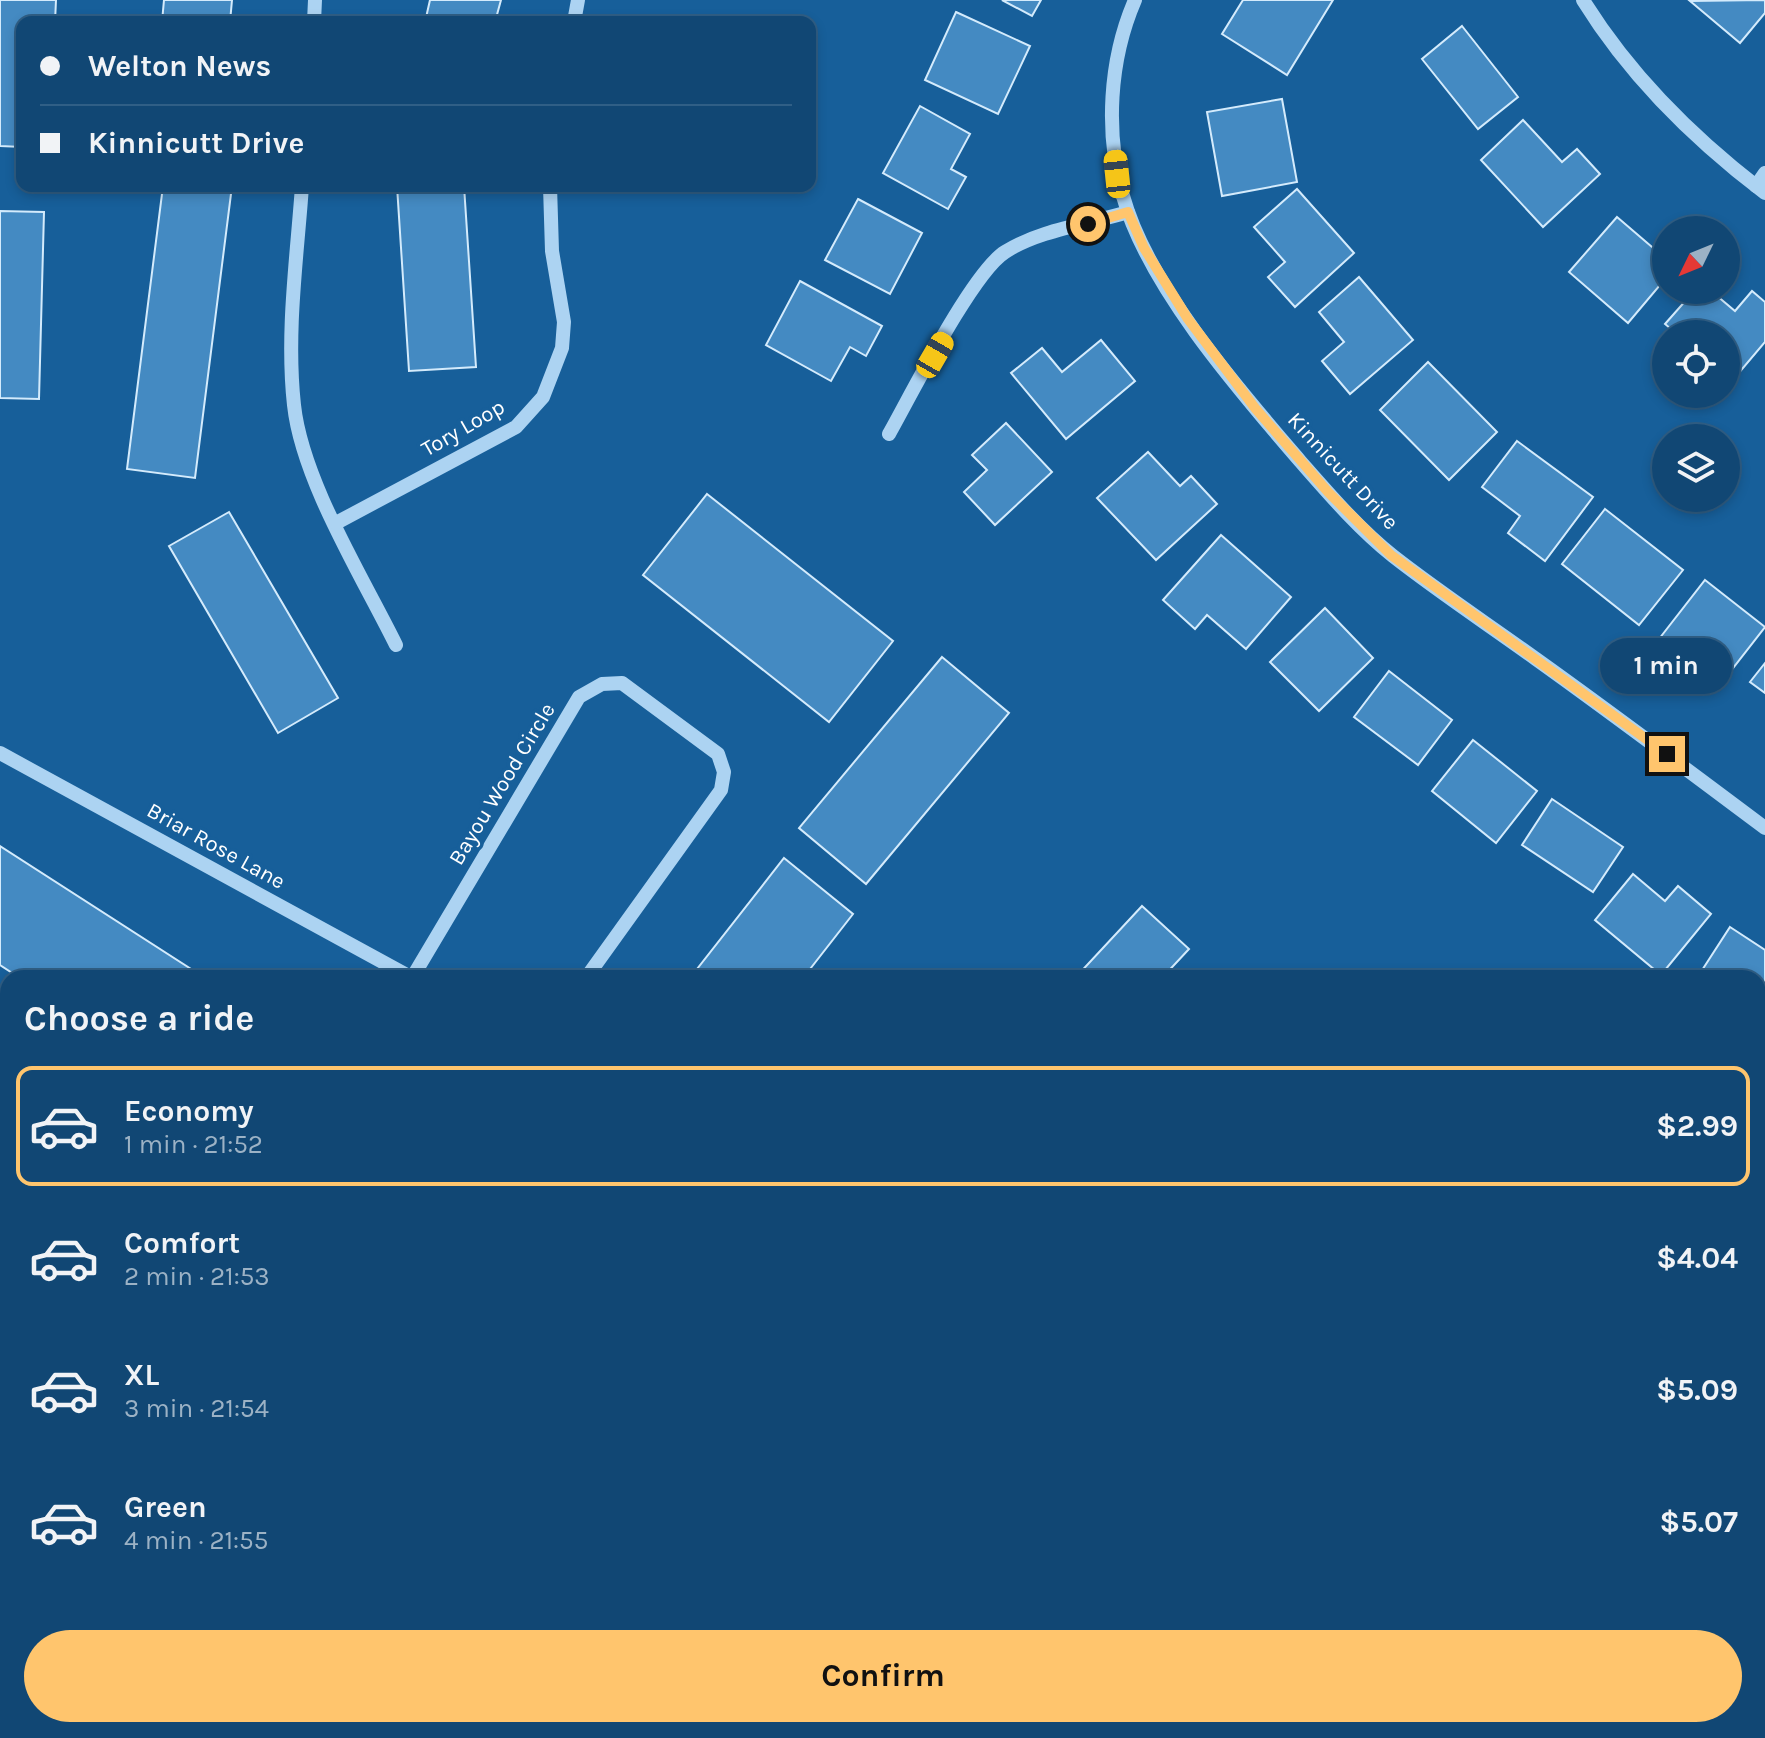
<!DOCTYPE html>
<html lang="en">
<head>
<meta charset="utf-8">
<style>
	body { margin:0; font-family:Karla,sans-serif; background:#1e517c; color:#f1f3f6; height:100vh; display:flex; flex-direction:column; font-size:30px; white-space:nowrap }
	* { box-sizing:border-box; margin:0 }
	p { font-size:26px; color:#9cb2c5 }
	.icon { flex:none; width:44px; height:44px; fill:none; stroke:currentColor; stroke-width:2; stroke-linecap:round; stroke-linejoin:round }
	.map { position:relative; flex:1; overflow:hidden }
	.panel { position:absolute; left:0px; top:970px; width:1766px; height:768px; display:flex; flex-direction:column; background:#114774; border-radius:24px 24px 0 0; box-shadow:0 4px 12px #0003,0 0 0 2px #305f86 }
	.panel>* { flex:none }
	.hud { position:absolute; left:16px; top:16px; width:800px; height:176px; border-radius:16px; box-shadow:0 4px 12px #0003,0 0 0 2px #305f86; display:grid; align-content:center; height:176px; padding:0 24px; background:#114774 }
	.needle { width:52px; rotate:227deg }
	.fabs { position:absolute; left:1652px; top:216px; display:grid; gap:16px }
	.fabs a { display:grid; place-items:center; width:88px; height:88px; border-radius:50%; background:#114774; box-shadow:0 4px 12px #0003,0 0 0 2px #305f86; font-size:40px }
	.end { position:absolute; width:36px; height:36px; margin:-18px; border:10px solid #ffc56d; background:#111; box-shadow:0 0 0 4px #111 }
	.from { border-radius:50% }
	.bubble { position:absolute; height:56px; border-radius:28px; background:#114774; box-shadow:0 4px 12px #0003,0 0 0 2px #305f86; font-size:26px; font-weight:700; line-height:56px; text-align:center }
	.car { position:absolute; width:24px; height:48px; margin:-24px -12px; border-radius:10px; box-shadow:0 0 6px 2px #0007; background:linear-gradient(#f5c518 24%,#345 0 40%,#f5c518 0 76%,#345 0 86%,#f5c518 0) }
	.hud b { display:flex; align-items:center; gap:28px; height:76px; font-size:30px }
	.hud b+b { border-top:2px solid #305f86 }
	.hud i { width:20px; height:20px; background:#f1f3f6 }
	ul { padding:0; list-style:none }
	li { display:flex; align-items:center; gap:24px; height:120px; margin:0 16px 12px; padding:0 8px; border:4px solid transparent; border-radius:16px }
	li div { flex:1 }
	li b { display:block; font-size:30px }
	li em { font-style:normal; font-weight:700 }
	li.current { border-color:#ffc56d }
	li>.icon { width:72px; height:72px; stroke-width:1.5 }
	h2 { padding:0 24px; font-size:36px; line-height:96px }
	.primary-button { display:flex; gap:16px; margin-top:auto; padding:16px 24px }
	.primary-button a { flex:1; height:92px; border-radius:48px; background:#ffc56d; color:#111; font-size:32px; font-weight:700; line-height:92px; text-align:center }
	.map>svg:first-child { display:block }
	.green { fill:#2b79b7 }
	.building { fill:#448ac2; stroke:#d4ebfc; stroke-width:2 }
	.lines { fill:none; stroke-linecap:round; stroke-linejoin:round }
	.minor { stroke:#acd3f2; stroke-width:14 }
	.route { stroke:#ffc56d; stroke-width:10 }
	.labels { text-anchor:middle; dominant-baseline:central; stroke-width:7; stroke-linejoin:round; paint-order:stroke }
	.street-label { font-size:22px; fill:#fff; stroke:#175f9a }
</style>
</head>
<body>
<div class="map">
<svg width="1765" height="1738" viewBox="0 0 1765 1738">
	<rect width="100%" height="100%" fill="#175f9a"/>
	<path class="green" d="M319 1730H466V1738H305Z"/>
	<g class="building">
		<path d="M0 0H56L55 22H22V147L0 146Z"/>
		<path d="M164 0H232L230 22H162Z"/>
		<path d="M430 0H501L495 22H425Z"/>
		<path d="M1002 0H1041L1032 16Z"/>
		<path d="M1243 0H1333L1287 75 1222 34Z"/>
		<path d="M1765 0V13L1740 43 1690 1Z"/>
		<path d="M956 12 1030 46 998 114 925 80Z"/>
		<path d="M1462 26 1518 97 1478 129 1422 59Z"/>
		<path d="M1282 99 1297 182 1222 196 1207 112Z"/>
		<path d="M920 106 970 134 951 169 966 177 948 209 883 173Z"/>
		<path d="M1523 120 1562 162 1577 149 1600 174 1543 227 1481 160Z"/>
		<path d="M163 186H232L195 478 127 469Z"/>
		<path d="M397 186H464L476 367 409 371Z"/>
		<path d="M1297 189 1354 253 1295 307 1268 277 1285 262 1254 227Z"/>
		<path d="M858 199 922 233 890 294 825 260Z"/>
		<path d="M0 211 44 212 39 399 0 398Z"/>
		<path d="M1617 217 1666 259V278L1628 323 1569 272Z"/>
		<path d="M1359 277 1413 340 1350 394 1322 361 1344 342 1319 312Z"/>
		<path d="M800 281 882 326 866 356 850 347 831 381 766 345Z"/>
		<path d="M1695 290H1710L1735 311 1752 291 1765 302V342L1732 381 1726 375V334H1677L1665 324Z"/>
		<path d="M1101 340 1135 381 1066 439 1011 373 1042 348 1062 372Z"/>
		<path d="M1428 362 1497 432 1449 480 1380 410Z"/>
		<path d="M1006 423 1052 472 995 525 964 492 987 470 972 455Z"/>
		<path d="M1517 441 1593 497 1545 561 1508 533 1520 516 1482 487Z"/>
		<path d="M1148 452 1180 486 1191 476 1217 504 1156 560 1097 498Z"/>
		<path d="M707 494 893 641 829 722 643 575Z"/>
		<path d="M1605 509 1683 570 1639 625 1562 564Z"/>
		<path d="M229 512 338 698 278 733 169 546Z"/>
		<path d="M1221 535 1291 597 1246 649 1207 615 1195 629 1163 600Z"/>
		<path d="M1705 580 1765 627 1719 686 1659 639Z"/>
		<path d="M1325 608 1373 658 1319 711 1270 662Z"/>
		<path d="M942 657 1009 713 866 884 799 828Z"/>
		<path d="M1765 663V693L1750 682Z"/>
		<path d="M1389 671 1452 720 1418 765 1354 717Z"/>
		<path d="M1473 740 1537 791 1496 843 1432 791Z"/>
		<path d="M1552 799 1623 847 1593 892 1522 845Z"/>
		<path d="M0 846 205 978H20L0 965Z"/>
		<path d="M784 858 853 914 803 978H690Z"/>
		<path d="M1633 874 1665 901 1678 886 1711 914 1661 975 1595 920Z"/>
		<path d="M1142 906 1189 949 1162 978H1075Z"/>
		<path d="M1730 927 1765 950V1015L1758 1026V978H1697Z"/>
		<path d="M8 1203V1313L0 1310V1290L5 1278 0 1275V1220Z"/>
		<path d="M1758 1653H1765V1700L1758 1699Z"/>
		<rect x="740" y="1730" width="71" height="8"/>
		<path d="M1005 1730H1068L1069 1738H1006Z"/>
		<path d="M1200 1730H1301V1737L1200 1736Z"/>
		<path d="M1328 1730H1377L1343 1738H1330Z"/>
	</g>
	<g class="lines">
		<g class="minor">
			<path d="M1135 0C1109 60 1105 133 1123 196 1148 286 1239 390 1300 461 1329 494 1359 529 1393 556 1439 592 1489 625 1536 659 1613 714 1689 771 1765 828"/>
			<path d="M1583 0C1630 76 1694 139 1765 193"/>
			<path d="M314 22 315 0"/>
			<path d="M574 22 578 0"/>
			<path d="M302 186C297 258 286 332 294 405 302 480 362 576 396 645"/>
			<path d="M1756 186 1765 173"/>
			<path d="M889 434C911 395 972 273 1005 252 1039 230 1089 224 1128 212"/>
			<path d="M336 523 516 427 543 397 562 348 564 322 552 251 550 186"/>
			<path d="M0 753 412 978"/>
			<path d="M412 978 579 697 602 684 622 683 718 754 724 772 721 790 586 978"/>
			<path d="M0 1410 8 1414"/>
			<path d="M0 1668 8 1685"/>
			<path d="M20 1730 21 1738"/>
			<path d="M662 1730 663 1738"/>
			<path d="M1156 1730 1157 1738"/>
			<path d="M114 1738 139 1730"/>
		</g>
	</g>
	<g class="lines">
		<path class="route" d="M1088 224 1128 212 1144 248 1188 319 1255 408 1328 492 1391 555 1667 754"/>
	</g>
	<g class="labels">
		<g class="street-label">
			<text transform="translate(463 428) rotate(-30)">Tory Loop</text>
			<text transform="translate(1343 471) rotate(47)">Kinnicutt Drive</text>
			<text transform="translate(502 784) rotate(-59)">Bayou Wood Circle</text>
			<text transform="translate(216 846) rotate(29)">Briar Rose Lane</text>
		</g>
	</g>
</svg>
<div class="fabs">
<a><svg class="needle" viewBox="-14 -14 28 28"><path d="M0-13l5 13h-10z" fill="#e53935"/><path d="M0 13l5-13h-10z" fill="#9cb2c5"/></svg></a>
<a><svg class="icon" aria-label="locate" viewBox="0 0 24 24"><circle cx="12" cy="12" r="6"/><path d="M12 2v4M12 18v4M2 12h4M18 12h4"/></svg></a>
<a><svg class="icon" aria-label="layers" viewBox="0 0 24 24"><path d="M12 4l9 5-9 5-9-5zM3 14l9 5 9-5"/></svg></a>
</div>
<i class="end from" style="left:1088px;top:224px"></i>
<i class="end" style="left:1667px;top:754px"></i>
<div class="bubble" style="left:1600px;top:638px;width:132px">1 min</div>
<i class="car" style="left:1117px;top:174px;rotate:354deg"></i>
<i class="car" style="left:935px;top:355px;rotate:30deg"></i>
<div class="hud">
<b><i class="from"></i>Welton News</b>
<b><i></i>Kinnicutt Drive</b>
</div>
<section class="panel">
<h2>Choose a ride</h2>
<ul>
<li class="current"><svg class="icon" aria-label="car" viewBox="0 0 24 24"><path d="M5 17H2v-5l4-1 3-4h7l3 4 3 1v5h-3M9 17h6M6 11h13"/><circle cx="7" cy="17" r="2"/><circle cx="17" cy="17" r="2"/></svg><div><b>Economy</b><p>1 min · 21:52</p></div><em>$2.99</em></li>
<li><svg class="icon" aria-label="car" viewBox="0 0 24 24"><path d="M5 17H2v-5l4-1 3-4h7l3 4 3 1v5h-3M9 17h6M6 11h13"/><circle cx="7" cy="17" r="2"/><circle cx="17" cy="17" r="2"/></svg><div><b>Comfort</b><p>2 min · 21:53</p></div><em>$4.04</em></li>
<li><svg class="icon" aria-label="car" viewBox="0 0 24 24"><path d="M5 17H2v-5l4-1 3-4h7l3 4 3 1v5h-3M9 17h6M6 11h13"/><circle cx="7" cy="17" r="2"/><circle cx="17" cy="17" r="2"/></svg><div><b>XL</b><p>3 min · 21:54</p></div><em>$5.09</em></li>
<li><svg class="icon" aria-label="car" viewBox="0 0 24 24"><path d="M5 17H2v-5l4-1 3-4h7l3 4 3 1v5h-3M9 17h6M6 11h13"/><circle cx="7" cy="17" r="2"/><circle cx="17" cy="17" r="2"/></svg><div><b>Green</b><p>4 min · 21:55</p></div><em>$5.07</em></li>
</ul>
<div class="primary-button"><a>Confirm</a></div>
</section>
</div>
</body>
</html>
